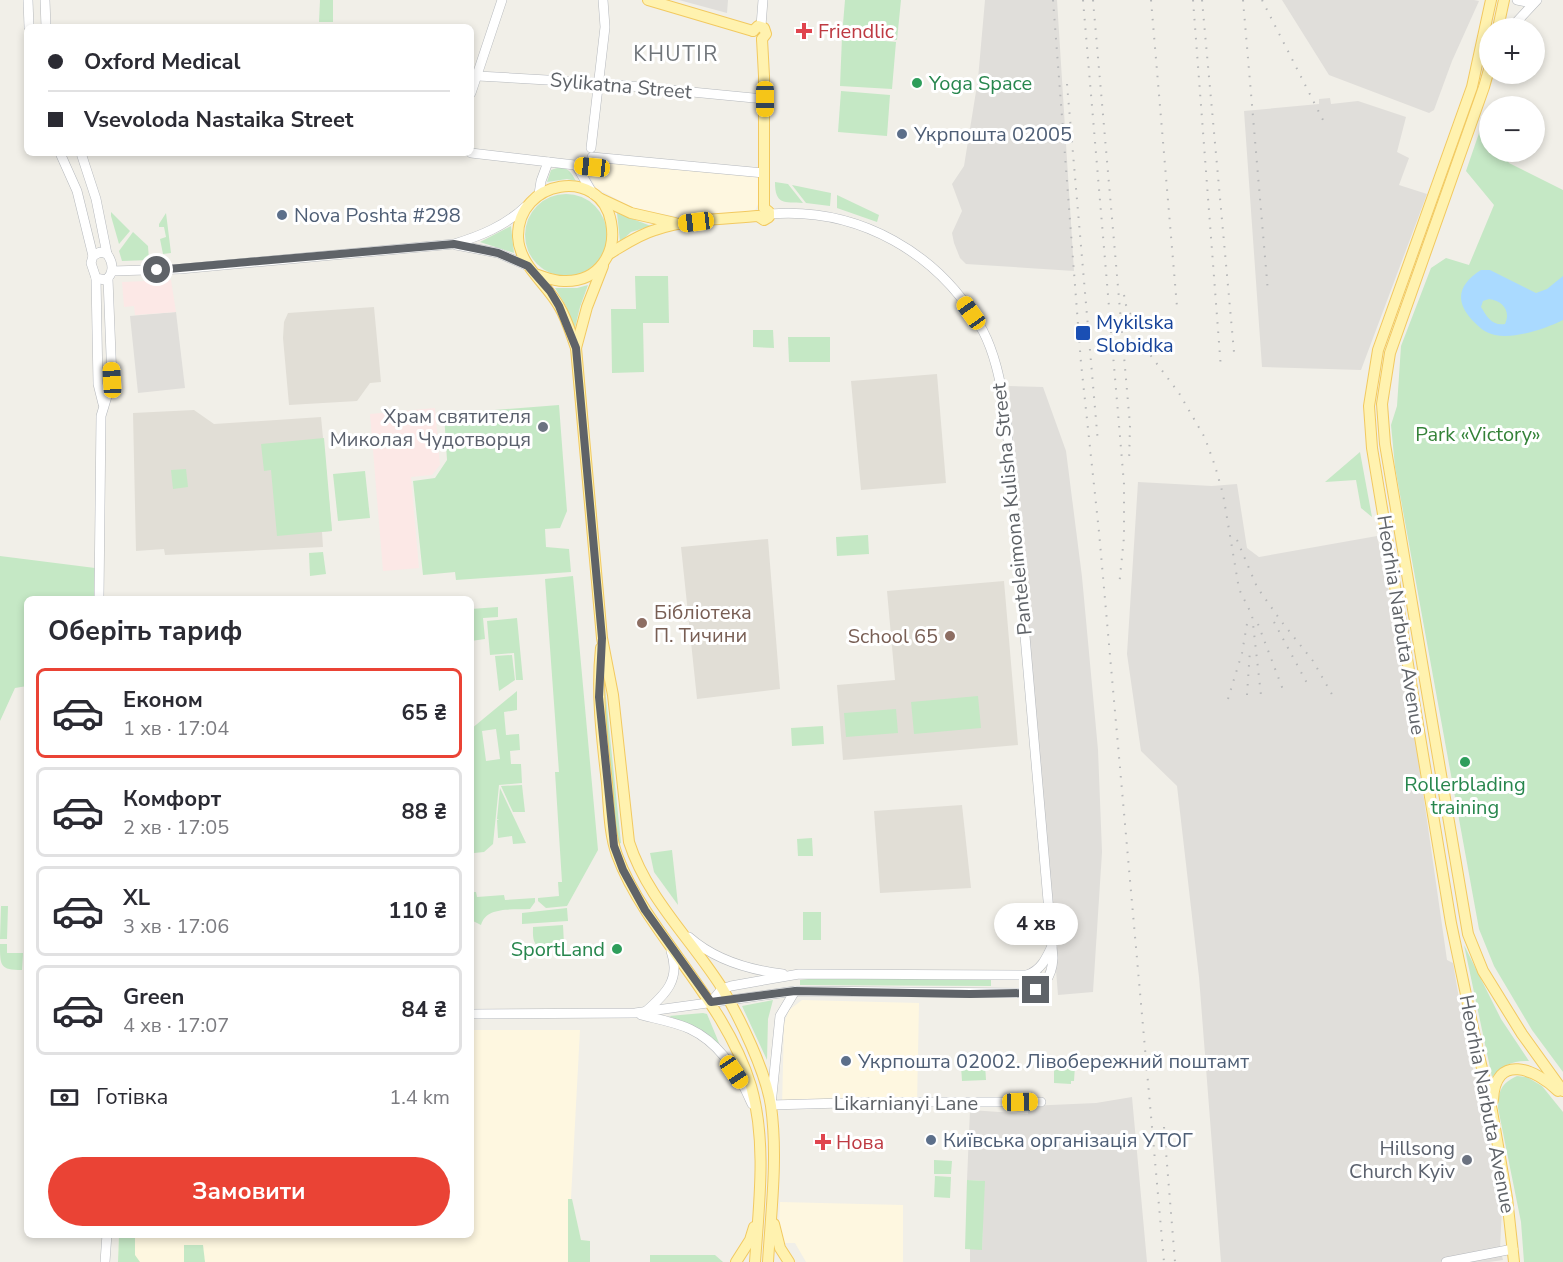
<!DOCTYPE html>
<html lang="uk">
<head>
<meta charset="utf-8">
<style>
	body { margin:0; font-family:"Nunito Sans",sans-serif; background:#f2f2f3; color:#2b2b33; height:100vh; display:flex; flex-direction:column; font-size:22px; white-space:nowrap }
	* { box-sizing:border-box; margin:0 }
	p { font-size:20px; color:#7c7c81 }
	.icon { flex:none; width:33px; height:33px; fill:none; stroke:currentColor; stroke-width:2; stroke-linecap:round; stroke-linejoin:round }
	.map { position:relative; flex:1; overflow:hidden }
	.sheet { position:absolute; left:24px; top:596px; width:450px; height:642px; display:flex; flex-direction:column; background:#fff; border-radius:9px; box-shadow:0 3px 9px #0003 }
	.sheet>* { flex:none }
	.top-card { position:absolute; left:24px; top:24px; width:450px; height:132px; border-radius:9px; box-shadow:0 3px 9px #0003; display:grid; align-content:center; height:132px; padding:0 24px; background:#fff }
	.tools { position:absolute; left:1479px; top:18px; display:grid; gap:12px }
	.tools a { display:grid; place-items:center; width:66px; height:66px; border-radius:50%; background:#fff; box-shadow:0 3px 9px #0003; font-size:30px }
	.end { position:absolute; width:27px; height:27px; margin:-14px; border:8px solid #5f6368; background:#fff; box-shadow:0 0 0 3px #fff }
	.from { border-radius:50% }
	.bubble { position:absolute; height:42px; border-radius:21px; background:#fff; box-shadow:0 3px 9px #0003; font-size:20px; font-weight:700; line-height:42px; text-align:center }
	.car { position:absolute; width:18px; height:36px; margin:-18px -9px; border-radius:8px; box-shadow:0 0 4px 2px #0007; background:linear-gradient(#f5c518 24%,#345 0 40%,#f5c518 0 76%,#345 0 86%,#f5c518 0) }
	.top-card b { display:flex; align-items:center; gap:21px; height:57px; font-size:22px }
	.top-card b+b { border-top:2px solid #e1e1e2 }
	.top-card i { width:15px; height:15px; background:#2b2b33 }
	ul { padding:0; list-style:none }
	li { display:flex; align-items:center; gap:18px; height:90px; margin:0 12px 9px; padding:0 12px; border:3px solid #e1e1e2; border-radius:9px }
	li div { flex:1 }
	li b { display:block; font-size:22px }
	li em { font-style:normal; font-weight:700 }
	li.current { border-color:#ea4335 }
	li>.icon { width:54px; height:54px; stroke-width:1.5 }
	h2 { padding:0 24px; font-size:27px; line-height:72px }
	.pay { display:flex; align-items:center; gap:15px; height:66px; padding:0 24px; font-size:22px }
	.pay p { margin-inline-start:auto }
	.action { display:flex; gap:12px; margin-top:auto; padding:12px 24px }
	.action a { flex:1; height:69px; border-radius:36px; background:#ea4335; color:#fff; font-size:24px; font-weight:700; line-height:69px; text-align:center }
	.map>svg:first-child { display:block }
	.commercial { fill:#fef7e0 }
	.industrial { fill:#e0deda }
	.education { fill:#e1ded6 }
	.medical { fill:#fce8e6 }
	.green { fill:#c5e8c5; fill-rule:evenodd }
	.water { fill:#aadaff; fill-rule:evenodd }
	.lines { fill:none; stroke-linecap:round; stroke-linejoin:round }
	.minor-casing { stroke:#b5b8bc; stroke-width:10 }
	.major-casing { stroke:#f2c960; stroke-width:12 }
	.minor { stroke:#fff; stroke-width:9 }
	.major { stroke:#fff2af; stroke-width:10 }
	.rail { stroke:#b6b7b8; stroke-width:2; stroke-dasharray:1.5 8; stroke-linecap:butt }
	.route { stroke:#5f6368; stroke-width:8 }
	.health-dot { fill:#e0444e; stroke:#fff; stroke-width:2 }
	.leisure-dot { fill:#2e9e5b; stroke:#fff; stroke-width:2 }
	.service-dot { fill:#5c6f8a; stroke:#fff; stroke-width:2 }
	.transit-dot { fill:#1a4fb4; stroke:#fff; stroke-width:2 }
	.worship-dot { fill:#6b7280; stroke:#fff; stroke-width:2 }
	.education-dot { fill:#8d6e63; stroke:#fff; stroke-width:2 }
	.labels { text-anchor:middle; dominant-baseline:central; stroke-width:6; stroke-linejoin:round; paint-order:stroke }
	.health-label { font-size:20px; fill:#be3a42; stroke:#fff; text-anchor:start }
	.leisure-label { font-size:20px; fill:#27864d; stroke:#fff; text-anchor:start }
	.street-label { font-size:20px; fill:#5f6368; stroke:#fff }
	.service-label { font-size:20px; fill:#4e5e75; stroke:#fff; text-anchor:start }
	.transit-label { font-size:20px; fill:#164399; stroke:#fff; text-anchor:start }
	.worship-label { font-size:20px; fill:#5b616d; stroke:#fff; text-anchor:end }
	.park-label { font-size:20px; fill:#348238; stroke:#fff }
	.education-label { font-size:20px; fill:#785e54; stroke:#fff; text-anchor:start }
	.neighbourhood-label { font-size:21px; letter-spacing:1.5px; fill:#70757a; stroke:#fff }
</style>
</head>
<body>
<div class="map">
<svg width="1563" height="1262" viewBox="0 0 1563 1262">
	<rect width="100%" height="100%" fill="#f1efe8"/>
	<g class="commercial">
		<path d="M586 161 760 175V200L756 209 750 213 688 218 637 210 596 188 587 171Z"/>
		<path d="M802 1000 919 1003 917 1105 782 1107 784 1023 789 1010Z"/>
		<path d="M471 1030H580L571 1198 581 1241 582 1262H118L119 1235 471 1234Z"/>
		<path d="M780 1202 903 1205V1262H806L795 1243H785L782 1238 779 1227Z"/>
	</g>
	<g class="industrial">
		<path d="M679 0H728L727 13Z"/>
		<path d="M985 0H1057L1074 271 966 264 960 258 954 243 952 233 962 211 952 184 964 166 978 79Z"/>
		<path d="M1282 0H1474L1479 1 1452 61 1434 110 1429 113 1329 75Z"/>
		<path d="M1330 98 1331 104 1358 101 1406 117 1397 152 1409 158 1399 185 1427 194 1361 370 1262 367 1244 111 1319 104V99Z"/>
		<path d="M176 312 185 388 138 393 130 316Z"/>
		<path d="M1009 386 1043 387 1066 451 1082 577 1098 750 1102 852 1093 992 1058 995Z"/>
		<path d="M1138 482 1212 486 1237 484 1247 548 1259 557 1377 536 1395 620 1414 729 1447 960 1453 963 1467 1046 1481 1098 1502 1208 1500 1249 1503 1260 1489 1262H1221L1199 977 1177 786 1141 751 1127 654Z"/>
		<path d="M1132 1097 1147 1262H970V1249H982L984 1181 967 1180 970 1110 1028 1114V1106L1096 1103Z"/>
	</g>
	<g class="education">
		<path d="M374 307 381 382 370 383 357 401 289 405 283 338 284 322 288 313Z"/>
		<path d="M937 374 946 483 861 490 851 381Z"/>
		<path d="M194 410 214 424 321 417 332 531 322 532 323 547 165 555 164 549 136 551 133 413Z"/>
		<path d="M768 539 780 689 697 699 681 547Z"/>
		<path d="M1004 581 1018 745 843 760 837 685 895 680 887 591Z"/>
		<path d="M962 805 971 888 880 893 874 811Z"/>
	</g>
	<g class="medical">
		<path d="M171 280 176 312 135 315 134 306 124 307 122 282Z"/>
		<path d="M435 408 440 465 432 475 411 477 419 568 383 571 370 414Z"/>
	</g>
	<g class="green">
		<path d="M320 0H333V22H319Z"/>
		<path d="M845 0H901L897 40 842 36Z"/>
		<path d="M842 37 896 42 892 89 840 86Z"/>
		<path d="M841 91 890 95 887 136 838 132Z"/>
		<path d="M1488 107 1490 152H1508L1506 158 1509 163 1563 190V1072L1532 1030 1494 966 1479 929 1395 467 1391 425 1397 406 1401 346 1431 268 1446 258 1469 265 1494 205 1466 171Z"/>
		<path d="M560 167C569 168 572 174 576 181L567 179 547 182 551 170Z"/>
		<path d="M775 182 788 184 803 203C784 202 775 205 775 182Z"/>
		<path d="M792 185 831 193 830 206 806 203Z"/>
		<circle cx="566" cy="235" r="41"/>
		<path d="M837 195 879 215 877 222 837 208Z"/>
		<path d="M111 212 130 231 119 244 111 216Z"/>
		<path d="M166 213 171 253 163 254 160 239 166 237 164 227H159V224Z"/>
		<path d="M617 213 651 226 631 232 620 242Z"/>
		<path d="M511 226 514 253 480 242Z"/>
		<path d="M133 232 148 246 149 260 122 261 119 251Z"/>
		<path d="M635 276H668L669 323H643L644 372 612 373 611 309H636Z"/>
		<path d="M588 285 580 307 575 328 566 306 555 288H577Z"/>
		<path d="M753 330H773L774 348 753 347Z"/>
		<path d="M788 337H830V362H789Z"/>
		<path d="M559 405 567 511 560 528 545 529 546 547 569 549 571 572 456 580 455 572 423 575 413 481 435 478 447 460 444 414Z"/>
		<path d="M324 438 332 531 277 536 271 470 264 471 261 444Z"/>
		<path d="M1360 452 1372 517 1361 508 1356 480 1325 482Z"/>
		<path d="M186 469 188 487 173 489 171 470Z"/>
		<path d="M365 471 370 518 338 521 333 474Z"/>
		<path d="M868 535 869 554 837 556 836 537Z"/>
		<path d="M323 552 326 574 310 576 309 553Z"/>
		<path d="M0 556 95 568 94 598H27V686L15 688 0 721Z"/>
		<path d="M573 576 598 850 567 906 546 908 538 901V898L559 896 558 882H562L555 772H559L545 579Z"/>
		<path d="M498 607V617L483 618 485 639 471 641V609Z"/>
		<path d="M517 618 523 680H516L514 653 490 655 487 621Z"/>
		<path d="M512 655 515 680 499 691 495 656Z"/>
		<path d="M605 688 621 843 618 844 606 739Z"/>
		<path d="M517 691V710L504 712 506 735 519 734 520 750 510 751 511 764H521L522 783 499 785 493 844 484 852 474 853 471 822V729ZM496 729 500 759 486 761 482 731Z"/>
		<path d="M978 696 981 728 914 734 911 702Z"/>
		<path d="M896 709 898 733 846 737 844 713Z"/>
		<path d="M823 726 824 744 792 746 791 728Z"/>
		<path d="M522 785 525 812H513L501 786Z"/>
		<path d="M500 788 526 843 513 844 512 836 498 838 497 820H499L497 819Z"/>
		<path d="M812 838 813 856H798L797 839Z"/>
		<path d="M672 850 678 905 654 872 650 853Z"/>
		<path d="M471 892H476L477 897 504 895 505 900 535 898V902L530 909C513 910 486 906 481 925L471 920Z"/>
		<path d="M1 906H8L7 939H0Z"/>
		<path d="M567 908 568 921 522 924V913Z"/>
		<rect x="803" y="912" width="18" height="28"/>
		<path d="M563 925 564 944 560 947 539 948C532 942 533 935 533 927Z"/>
		<path d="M0 944H7V953H23L22 970C0 970 0 966 0 944Z"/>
		<path d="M1464 945 1501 1019 1529 1061C1514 1060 1502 1065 1492 1077Z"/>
		<path d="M816 978 991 980V986L800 985V980Z"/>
		<path d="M773 1000 768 1019 767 1060 742 1006Z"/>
		<path d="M703 1013 707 1014 724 1055 693 1027 669 1016Z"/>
		<path d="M985 1065 986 1080 962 1081 961 1066Z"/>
		<path d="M1054 1066H1075L1074 1081H1071V1084L1054 1083Z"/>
		<path d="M1517 1076 1527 1077 1542 1086 1563 1112V1262H1524L1521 1222 1498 1108C1499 1091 1500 1084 1517 1076Z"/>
		<path d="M934 1160 952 1161 951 1174H934Z"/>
		<path d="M935 1176 951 1177 950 1198 934 1197Z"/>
		<path d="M967 1180 985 1181 982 1250 965 1249Z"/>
		<path d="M568 1199H572L581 1240 590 1241V1262H568Z"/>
		<path d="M119 1235H135V1255L140 1262H118Z"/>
		<path d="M184 1245H203L205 1262H184Z"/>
		<path d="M650 1255H715L723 1262H650Z"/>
	</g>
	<path class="water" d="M1481 270H1490L1536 293 1547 289 1563 276V320C1545 329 1515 339 1495 335 1485 333 1479 327 1472 320 1454 300 1459 284 1481 270ZM1489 299C1503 301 1511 311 1505 324 1492 326 1487 317 1481 307L1483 301Z"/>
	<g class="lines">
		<g class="minor-casing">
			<g id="minor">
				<path d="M28 0 29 27"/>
				<path d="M45 0 46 27"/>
				<path d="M1517 0 1527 2 1534 0"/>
				<path d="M761 26 763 0"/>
				<path d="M1511 28 1537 0"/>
				<path d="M478 76 599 83 765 99"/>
				<path d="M471 93 502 0"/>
				<path d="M591 148 605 27 603 0"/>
				<path d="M60 153 77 191 93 256"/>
				<path d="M81 153 96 199 107 254"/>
				<path d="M471 153 592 167V157L764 173"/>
				<path d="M576 165 593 194"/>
				<path d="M539 194 541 181 548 162"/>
				<path d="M456 245 498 253 528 266"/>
				<path d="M100 252 107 254C113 262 115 274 105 280L96 278 91 263 93 256Z"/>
				<path d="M112 271 180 269 454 244C480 236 505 226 525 207"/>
				<path d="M96 278 98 384 103 404"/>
				<path d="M99 598 101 416 112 380 108 279"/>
				<path d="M689 937C715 960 750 970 783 974"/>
				<path d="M1027 975C1041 970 1046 959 1052 946"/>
				<path d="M795 991 780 1016 771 1105 878 1102H1041"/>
				<path d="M711 1002 722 989 731 986 799 974 1034 975 1039 977 1041 981 1038 988"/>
				<path d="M645 1012C666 994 681 979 671 951"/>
				<path d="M471 1014 635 1013 795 991 1025 993C1044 989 1052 977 1053 958L1005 406C1000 381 995 354 983 331 940 253 859 207 770 214"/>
				<path d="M641 1015C657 1019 675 1022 690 1029 720 1043 740 1076 752 1104"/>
				<path d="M105 1262 107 1234"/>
				<path d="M1446 1262 1513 1249"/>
			</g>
		</g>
		<g class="major-casing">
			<g id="major">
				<path d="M648 0 753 31"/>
				<path d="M1491 0 1472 87 1378 350 1369 406 1372 448 1451 923 1477 1047 1492 1111 1507 1198 1514 1262"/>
				<path d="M1498 28 1504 0"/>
				<path d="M753 31 758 26 764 28 766 34 762 39"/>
				<path d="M762 39 764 76V208"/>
				<path d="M1490 66 1484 87 1390 353 1382 404 1385 444 1468 934 1483 971 1522 1034 1563 1091"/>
				<path d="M601 199 631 213 675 223"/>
				<path d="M758 216 764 220 769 217V212L764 208"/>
				<path d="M609 254C624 245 638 235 655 230 687 219 724 219 758 216"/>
				<path d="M535 274C545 277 555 282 566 281 599 281 617 253 611 222 601 166 517 179 518 237 519 265 546 283 559 306 567 319 571 334 576 348L602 638 613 695 629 842C647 898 691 939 722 988 740 1018 766 1072 771 1106 778 1158 771 1211 768 1262"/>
				<path d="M576 348 587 307 603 266"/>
				<path d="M601 648C596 693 602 738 607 783 609 807 609 833 617 855 624 874 635 894 646 911 683 968 731 1020 751 1086 767 1142 759 1204 755 1262"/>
				<path d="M1493 1100C1495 1052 1536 1069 1558 1091"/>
				<path d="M774 1224 780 1248 789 1262"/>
				<path d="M736 1262 750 1240 754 1227"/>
			</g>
		</g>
		<use href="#minor" class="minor"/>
		<use href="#major" class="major"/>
		<g class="rail">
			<path d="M1053 0 1081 363 1099 532 1164 1262"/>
			<path d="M1083 0 1124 484V537L1119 587"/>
			<path d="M1093 0 1130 425 1129 463"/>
			<path d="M1151 0 1177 307"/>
			<path d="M1193 0 1221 369"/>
			<path d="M1202 0 1234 352"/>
			<path d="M1243 0 1268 292"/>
			<path d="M1262 0 1325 124"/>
			<path d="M1067 84 1098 443"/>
			<path d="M1124 295 1126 305 1148 352 1179 393 1205 438 1215 466 1223 494 1239 589 1252 615 1261 695"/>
			<path d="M1237 540 1257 587 1281 621 1313 661 1334 698"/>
			<path d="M1274 622 1308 685"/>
			<path d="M1258 624 1285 695"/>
			<path d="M1247 695 1250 650"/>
			<path d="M1228 699 1242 653 1248 618"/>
			<path d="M1164 1127 1175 1262"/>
		</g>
	</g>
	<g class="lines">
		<path class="route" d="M157 270 454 244 498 253 528 266 550 291 559 306 576 348 602 638 599 697 614 846 623 870 645 910 711 1002 795 991 970 994 1024 993 1036 990"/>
	</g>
	<g class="health-dot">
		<path d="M801 22h6v6h6v6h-6v6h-6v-6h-6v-6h6z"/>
		<path d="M820 1133h6v6h6v6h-6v6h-6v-6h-6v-6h6z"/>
	</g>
	<g class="leisure-dot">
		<circle cx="917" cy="83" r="6"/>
		<circle cx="1465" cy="762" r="6"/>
		<circle cx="617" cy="949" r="6"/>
	</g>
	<g class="service-dot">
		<circle cx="902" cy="134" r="6"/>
		<circle cx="282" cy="215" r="6"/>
		<circle cx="846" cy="1061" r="6"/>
		<circle cx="931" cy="1140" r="6"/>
	</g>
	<rect class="transit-dot" x="1075" y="325" width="16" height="16" rx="3"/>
	<g class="worship-dot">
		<circle cx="543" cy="427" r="6"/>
		<circle cx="1467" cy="1160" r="6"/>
	</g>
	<g class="education-dot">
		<circle cx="642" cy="623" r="6"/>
		<circle cx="950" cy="636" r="6"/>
	</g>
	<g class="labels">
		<g class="health-label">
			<text x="818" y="31">Friendlic</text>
			<text x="836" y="1142">Нова</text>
		</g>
		<g class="leisure-label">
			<text x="929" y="83">Yoga Space</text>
			<text x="1465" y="784" text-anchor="middle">Rollerblading<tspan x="1465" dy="23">training</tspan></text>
			<text x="605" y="949" text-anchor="end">SportLand</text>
		</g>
		<g class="street-label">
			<text transform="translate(621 86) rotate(5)">Sylikatna Street</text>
			<text transform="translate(1012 509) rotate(-96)">Panteleimona Kulisha Street</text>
			<text transform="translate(1401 625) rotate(81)">Heorhia Narbuta Avenue</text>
			<text x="906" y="1103">Likarnianyi Lane</text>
			<text transform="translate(1487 1104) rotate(79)">Heorhia Narbuta Avenue</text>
		</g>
		<g class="service-label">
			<text x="914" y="134">Укрпошта 02005</text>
			<text x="294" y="215">Nova Poshta #298</text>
			<text x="858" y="1061">Укрпошта 02002. Лівобережний поштамт</text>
			<text x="943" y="1140">Київська організація УТОГ</text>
		</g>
		<g class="transit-label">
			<text x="1096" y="322">Mykilska<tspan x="1096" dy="23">Slobidka</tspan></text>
		</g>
		<g class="worship-label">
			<text x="531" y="416">Храм святителя<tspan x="531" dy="23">Миколая Чудотворця</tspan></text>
			<text x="1455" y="1148">Hillsong<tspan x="1455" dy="23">Church Kyiv</tspan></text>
		</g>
		<g class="park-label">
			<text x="1478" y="434">Park «Victory»</text>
		</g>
		<g class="education-label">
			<text x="654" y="612">Бібліотека<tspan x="654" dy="23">П. Тичини</tspan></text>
			<text x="938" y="636" text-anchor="end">School 65</text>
		</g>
		<g class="neighbourhood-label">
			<text x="676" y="54">KHUTIR</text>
		</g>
	</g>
</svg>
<div class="tools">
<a>+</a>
<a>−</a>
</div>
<i class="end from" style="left:157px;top:270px"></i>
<i class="end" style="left:1036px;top:990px"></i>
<div class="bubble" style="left:994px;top:903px;width:84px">4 хв</div>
<i class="car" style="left:765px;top:99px;rotate:180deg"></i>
<i class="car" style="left:592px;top:167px;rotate:276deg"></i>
<i class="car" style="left:696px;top:222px;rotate:263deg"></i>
<i class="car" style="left:971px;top:313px;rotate:325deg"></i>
<i class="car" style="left:112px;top:380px;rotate:357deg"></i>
<i class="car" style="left:734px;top:1072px;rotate:146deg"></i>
<i class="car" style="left:1020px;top:1102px;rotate:89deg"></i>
<div class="top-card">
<b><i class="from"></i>Oxford Medical</b>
<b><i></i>Vsevoloda Nastaika Street</b>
</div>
<section class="sheet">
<h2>Оберіть тариф</h2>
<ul>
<li class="current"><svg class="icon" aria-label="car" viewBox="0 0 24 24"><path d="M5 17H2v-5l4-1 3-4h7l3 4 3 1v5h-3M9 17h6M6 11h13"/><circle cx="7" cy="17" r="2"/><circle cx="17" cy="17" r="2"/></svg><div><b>Економ</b><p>1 хв · 17:04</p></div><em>65 ₴</em></li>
<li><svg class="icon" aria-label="car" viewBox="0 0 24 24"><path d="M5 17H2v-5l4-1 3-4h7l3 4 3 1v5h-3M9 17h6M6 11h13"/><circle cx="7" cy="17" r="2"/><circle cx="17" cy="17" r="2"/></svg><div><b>Комфорт</b><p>2 хв · 17:05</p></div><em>88 ₴</em></li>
<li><svg class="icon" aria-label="car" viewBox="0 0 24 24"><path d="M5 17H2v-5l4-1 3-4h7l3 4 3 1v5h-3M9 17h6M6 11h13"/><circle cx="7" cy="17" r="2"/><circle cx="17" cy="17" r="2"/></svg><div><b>XL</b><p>3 хв · 17:06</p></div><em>110 ₴</em></li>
<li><svg class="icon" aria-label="car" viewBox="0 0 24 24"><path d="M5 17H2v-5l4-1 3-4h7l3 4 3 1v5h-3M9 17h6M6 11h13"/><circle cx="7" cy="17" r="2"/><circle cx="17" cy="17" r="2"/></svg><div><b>Green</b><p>4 хв · 17:07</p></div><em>84 ₴</em></li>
</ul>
<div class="pay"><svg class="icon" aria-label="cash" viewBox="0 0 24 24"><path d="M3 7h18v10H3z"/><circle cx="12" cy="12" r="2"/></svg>Готівка<p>1.4 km</p></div>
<div class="action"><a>Замовити</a></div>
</section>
</div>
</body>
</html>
